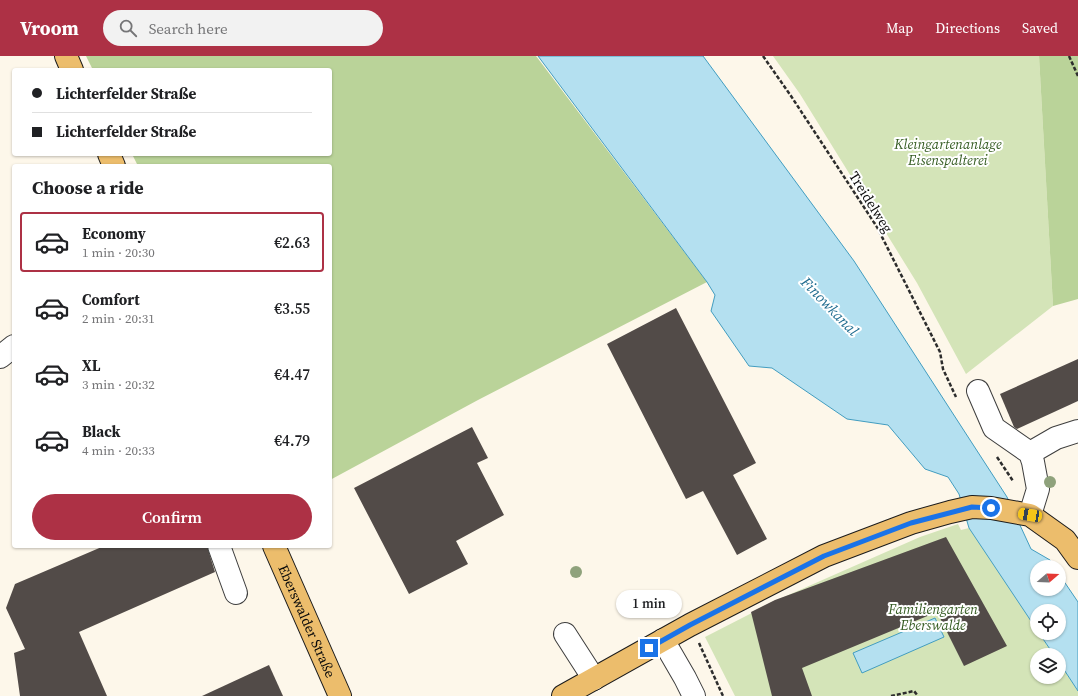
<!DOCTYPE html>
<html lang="en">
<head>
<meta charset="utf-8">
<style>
	body { margin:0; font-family:"Source Serif 4",serif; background:#f2f2f2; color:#202124; height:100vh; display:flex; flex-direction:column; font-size:15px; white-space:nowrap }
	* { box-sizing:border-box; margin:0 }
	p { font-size:13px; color:#757577 }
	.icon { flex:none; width:22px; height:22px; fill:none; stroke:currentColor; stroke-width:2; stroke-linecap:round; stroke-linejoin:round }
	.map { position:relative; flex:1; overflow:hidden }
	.side { position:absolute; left:12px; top:108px; width:320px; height:384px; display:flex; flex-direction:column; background:#fff; border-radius:4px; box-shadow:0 1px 3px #0004 }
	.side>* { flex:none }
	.top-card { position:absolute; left:12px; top:12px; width:320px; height:88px; border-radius:4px; box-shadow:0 1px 3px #0004; display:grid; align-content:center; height:88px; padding:0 20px; background:#fff }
	.needle { width:26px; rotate:71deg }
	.buttons { position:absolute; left:1030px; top:504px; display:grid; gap:8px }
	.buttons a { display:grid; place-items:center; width:36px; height:36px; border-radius:50%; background:#fff; box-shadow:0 1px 3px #0004; font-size:20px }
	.end { position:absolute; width:18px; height:18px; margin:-9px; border:5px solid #1a73e8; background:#fff; box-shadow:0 0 0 2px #fff }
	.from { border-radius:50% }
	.bubble { position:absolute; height:28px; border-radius:14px; background:#fff; box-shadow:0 1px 3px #0004; font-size:13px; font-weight:600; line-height:28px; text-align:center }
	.car { position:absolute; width:12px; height:24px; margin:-12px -6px; border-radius:5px; box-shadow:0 0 3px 1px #0007; background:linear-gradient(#f5c518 24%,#345 0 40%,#f5c518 0 76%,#345 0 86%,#f5c518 0) }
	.top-card b { display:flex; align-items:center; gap:14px; height:38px; font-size:15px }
	.top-card b+b { border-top:1px solid #e0e0e0 }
	.top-card i { width:10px; height:10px; background:#202124 }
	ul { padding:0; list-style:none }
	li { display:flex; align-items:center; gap:12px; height:60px; margin:0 8px 6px; padding:0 12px; border:2px solid transparent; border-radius:4px }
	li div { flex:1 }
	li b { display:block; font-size:15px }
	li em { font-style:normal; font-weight:600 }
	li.selected { border-color:#ad3145 }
	li>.icon { width:36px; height:36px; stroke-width:1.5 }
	h2 { padding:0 20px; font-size:18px; line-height:48px }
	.primary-button { display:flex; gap:8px; margin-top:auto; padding:8px 20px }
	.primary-button a { flex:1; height:46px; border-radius:24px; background:#ad3145; color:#fff; font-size:16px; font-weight:600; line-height:46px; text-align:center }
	header { display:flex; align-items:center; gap:24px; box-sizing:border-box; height:56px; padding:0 20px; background:#ad3145; color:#fff }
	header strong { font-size:19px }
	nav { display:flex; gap:22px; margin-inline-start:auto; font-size:14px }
	.search { width:280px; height:36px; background:#f2f2f2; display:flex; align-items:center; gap:10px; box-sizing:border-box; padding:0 14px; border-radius:22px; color:#757577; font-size:15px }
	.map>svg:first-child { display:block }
	.green { fill:#d4e4b8 }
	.forest { fill:#bad399 }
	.water { fill:#b4e0f0; stroke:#429dc0 }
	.building { fill:#524b48 }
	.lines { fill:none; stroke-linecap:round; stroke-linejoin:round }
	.minor-casing { stroke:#3e3e3e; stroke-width:24 }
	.major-casing { stroke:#1c1c1c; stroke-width:24 }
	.path { stroke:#2d2d2d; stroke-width:2.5; stroke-dasharray:4 2; stroke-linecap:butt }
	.minor { stroke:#fff; stroke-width:22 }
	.major { stroke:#ecbd6c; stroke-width:22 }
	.tree { fill:#8fa27c }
	.route { stroke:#1a73e8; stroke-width:5 }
	.labels { text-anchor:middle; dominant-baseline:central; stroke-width:4; stroke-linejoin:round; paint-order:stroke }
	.park-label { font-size:14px; font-style:italic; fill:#355c22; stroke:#fff }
	.street-label { font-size:14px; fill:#0b0b0b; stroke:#fff }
	.water-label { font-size:15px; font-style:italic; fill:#216d90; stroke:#fff }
</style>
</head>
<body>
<header>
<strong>Vroom</strong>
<div class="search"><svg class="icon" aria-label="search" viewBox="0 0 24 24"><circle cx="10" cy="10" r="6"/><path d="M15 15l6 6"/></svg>Search here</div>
<nav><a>Map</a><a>Directions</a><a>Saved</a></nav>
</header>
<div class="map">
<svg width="1078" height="640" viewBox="0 0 1078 640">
	<rect width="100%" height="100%" fill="#fdf7ea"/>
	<g class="green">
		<path d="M773 0H1039L1053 250 966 318 917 227 800 38Z"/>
		<path d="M958 468 961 474 969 472 1037 574V577H1039L1054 599H1037V621H1059V606L1078 635V640H735L705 581 777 544 920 481Z"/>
	</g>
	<g class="forest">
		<path d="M86 0H536L707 226 478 344 330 424V110H138L132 98H330V14H93Z"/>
		<path d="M1039 0H1078V243L1053 250Z"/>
	</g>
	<g class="water">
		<path d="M538 0H703L854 205 1007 441 1031 493 1050 504 1054 511H1037V533H1059V518L1078 546V635L1059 606V599H1054L1039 577H1059V555H1037V574L969 472 959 438 948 421 925 413 888 369 847 363 772 312 749 310 711 255 715 239 707 226Z"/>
		<path d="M935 562 944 581 862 617 853 597Z"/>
	</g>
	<g class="building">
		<path d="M676 252 756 407 733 419 767 483 737 499 703 435 686 443 607 288Z"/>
		<path d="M1078 303V345L1017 373 1014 371 1000 338Z"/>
		<path d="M472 371 488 402 477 407 504 459 456 485 468 508 409 538 354 432Z"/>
		<path d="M946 481 1007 590 964 610 937 556 802 612 812 640H772L751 556 775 544Z"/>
		<path d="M104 490H207L215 516 79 576 107 640H20L14 597 25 593 6 552 15 528Z"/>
		<path d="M269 609 283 640H202Z"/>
	</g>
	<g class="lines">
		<g class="minor-casing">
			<g id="minor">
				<path d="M0 301 14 290"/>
				<path d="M978 335 994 372 1030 397 1033 406 1038 433 1030 459"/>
				<path d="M1030 397 1056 382 1078 375"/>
				<path d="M219 490 236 537"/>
				<path d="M565 578 594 623"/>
				<path d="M663 584 685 622 694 640"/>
			</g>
		</g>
		<g class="major-casing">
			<g id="major">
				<path d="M66 0 72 14"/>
				<path d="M109 98 114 110"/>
				<path id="s1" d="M274 490 340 640"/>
				<path d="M563 640 690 569 824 500 911 467 950 456 972 451 991 452 1030 459 1065 484 1078 502"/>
			</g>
		</g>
		<g class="path">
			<path d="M763 0 791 40 877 171 940 296 943 313 956 341"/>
			<path d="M1069 0 1078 20"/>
			<path d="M997 401 1013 425"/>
			<path d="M699 587 723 640"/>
			<path d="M891 640 914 635 918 640"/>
		</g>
		<use href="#minor" class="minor"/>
		<use href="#major" class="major"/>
	</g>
	<g class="tree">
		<circle cx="1050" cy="426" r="6"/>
		<circle cx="576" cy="516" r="6"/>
	</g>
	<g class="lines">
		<path class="route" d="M649 592 690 569 824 500 911 467 972 451 991 452"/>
	</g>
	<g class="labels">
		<g class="park-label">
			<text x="948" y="88">Kleingartenanlage<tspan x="948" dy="16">Eisenspalterei</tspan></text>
			<text x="933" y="553">Familiengarten<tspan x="933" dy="16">Eberswalde</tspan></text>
		</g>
		<g class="street-label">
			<text transform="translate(871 146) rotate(58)">Treidelweg</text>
			<text stroke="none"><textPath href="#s1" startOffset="82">Eberswalder Straße</textPath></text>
		</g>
		<g class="water-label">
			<text transform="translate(830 250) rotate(46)">Finowkanal</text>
		</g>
	</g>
</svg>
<div class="buttons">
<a><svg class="needle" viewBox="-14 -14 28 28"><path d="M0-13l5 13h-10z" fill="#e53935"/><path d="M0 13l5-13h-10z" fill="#757577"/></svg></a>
<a><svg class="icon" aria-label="locate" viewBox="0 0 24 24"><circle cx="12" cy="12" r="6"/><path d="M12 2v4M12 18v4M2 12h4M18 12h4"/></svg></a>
<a><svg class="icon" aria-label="layers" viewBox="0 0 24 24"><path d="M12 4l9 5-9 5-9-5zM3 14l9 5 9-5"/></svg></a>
</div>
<i class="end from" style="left:991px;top:452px"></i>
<i class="end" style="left:649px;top:592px"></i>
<div class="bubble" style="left:616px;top:534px;width:66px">1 min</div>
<i class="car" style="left:1030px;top:459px;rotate:280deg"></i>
<div class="top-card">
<b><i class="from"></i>Lichterfelder Straße</b>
<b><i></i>Lichterfelder Straße</b>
</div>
<section class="side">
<h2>Choose a ride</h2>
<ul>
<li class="selected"><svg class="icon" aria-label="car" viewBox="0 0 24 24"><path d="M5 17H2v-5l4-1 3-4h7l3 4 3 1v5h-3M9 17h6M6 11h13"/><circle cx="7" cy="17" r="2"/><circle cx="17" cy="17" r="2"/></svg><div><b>Economy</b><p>1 min · 20:30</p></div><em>€2.63</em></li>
<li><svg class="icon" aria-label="car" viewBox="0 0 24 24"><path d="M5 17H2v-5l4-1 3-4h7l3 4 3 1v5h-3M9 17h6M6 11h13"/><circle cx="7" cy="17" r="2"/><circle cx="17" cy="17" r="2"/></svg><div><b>Comfort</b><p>2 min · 20:31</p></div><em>€3.55</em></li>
<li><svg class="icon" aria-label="car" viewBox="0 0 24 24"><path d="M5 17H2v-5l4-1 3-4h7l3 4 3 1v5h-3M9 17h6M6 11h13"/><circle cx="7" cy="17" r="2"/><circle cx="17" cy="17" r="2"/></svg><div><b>XL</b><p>3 min · 20:32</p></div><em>€4.47</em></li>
<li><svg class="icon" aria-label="car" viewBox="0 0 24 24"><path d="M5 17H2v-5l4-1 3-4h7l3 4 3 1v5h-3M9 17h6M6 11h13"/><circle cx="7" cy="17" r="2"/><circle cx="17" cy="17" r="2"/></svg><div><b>Black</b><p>4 min · 20:33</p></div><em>€4.79</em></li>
</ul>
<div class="primary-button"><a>Confirm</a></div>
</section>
</div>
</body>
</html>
